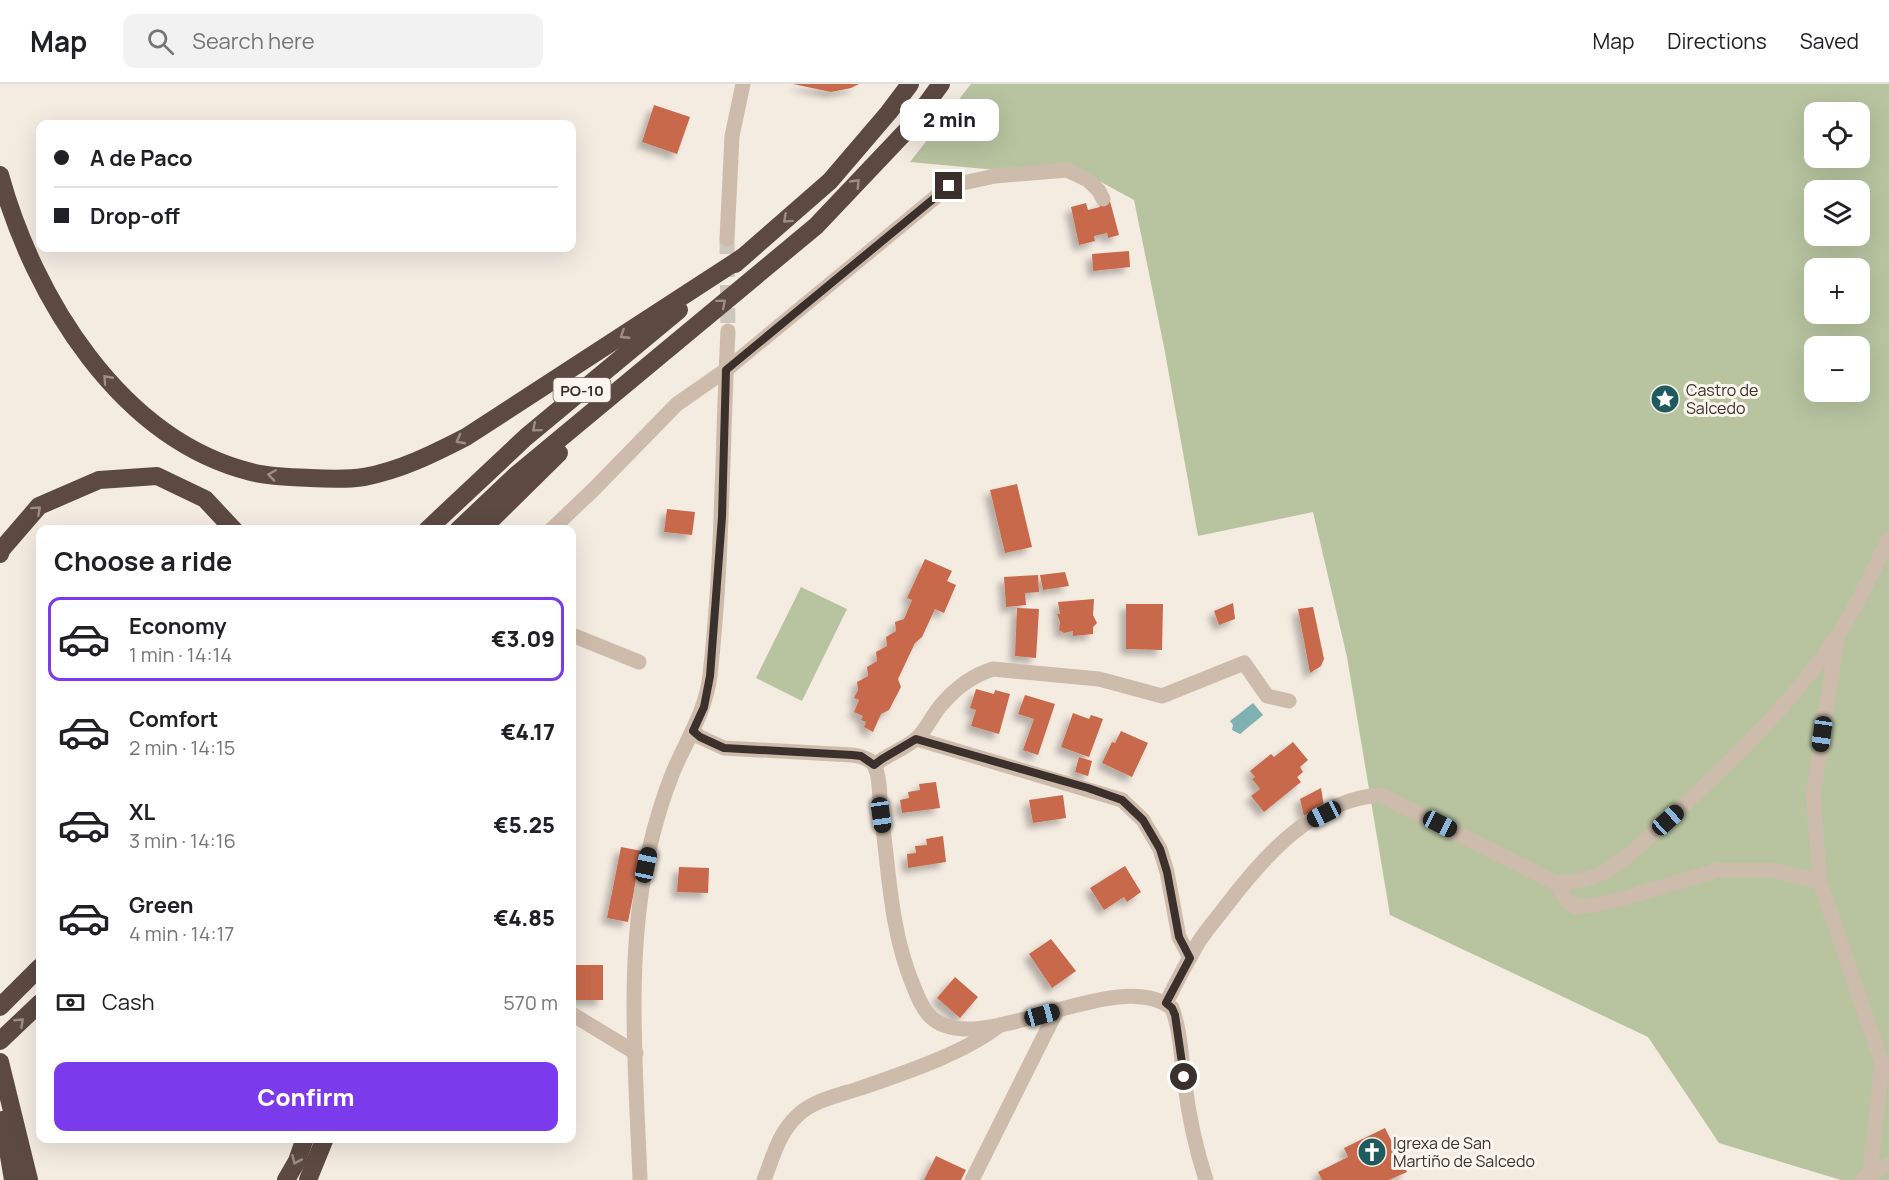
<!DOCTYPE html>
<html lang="en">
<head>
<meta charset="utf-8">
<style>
	body { margin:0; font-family:Manrope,sans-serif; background:#f2f2f2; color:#202124; height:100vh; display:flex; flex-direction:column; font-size:22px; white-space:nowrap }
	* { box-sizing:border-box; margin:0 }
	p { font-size:20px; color:#757577 }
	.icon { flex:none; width:33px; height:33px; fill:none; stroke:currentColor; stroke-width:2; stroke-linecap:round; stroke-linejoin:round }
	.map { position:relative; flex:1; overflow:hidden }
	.drawer { position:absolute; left:36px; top:441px; width:540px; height:618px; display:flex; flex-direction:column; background:#fff; border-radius:12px; box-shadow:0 6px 24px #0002 }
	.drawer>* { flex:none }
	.banner { position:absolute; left:36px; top:36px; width:540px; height:132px; border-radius:12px; box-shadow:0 6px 24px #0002; display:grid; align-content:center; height:132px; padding:0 18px; background:#fff }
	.tools { position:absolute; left:1804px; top:18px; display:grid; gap:12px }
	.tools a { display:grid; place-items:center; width:66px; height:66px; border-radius:12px; background:#fff; box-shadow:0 6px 24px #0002; font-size:30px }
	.end { position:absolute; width:27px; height:27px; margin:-14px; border:8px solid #3b302b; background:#fff; box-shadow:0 0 0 3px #fff }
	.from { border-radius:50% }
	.bubble { position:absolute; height:42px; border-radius:12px; background:#fff; box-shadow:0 6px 24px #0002; font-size:20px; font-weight:800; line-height:42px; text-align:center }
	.car { position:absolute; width:18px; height:36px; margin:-18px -9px; border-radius:8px; box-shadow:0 0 4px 2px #0007; background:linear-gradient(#222 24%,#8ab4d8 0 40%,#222 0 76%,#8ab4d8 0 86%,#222 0) }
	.banner b { display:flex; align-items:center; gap:21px; height:57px; font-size:22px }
	.banner b+b { border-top:2px solid #e0e0e0 }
	.banner i { width:15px; height:15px; background:#202124 }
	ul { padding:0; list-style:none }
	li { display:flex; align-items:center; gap:18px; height:84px; margin:0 12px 9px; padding:0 6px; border:3px solid transparent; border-radius:12px }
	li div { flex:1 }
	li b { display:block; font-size:22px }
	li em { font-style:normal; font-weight:800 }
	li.on { border-color:#7c3aed }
	li>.icon { width:54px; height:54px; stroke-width:1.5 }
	h2 { padding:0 18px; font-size:27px; line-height:72px }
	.pay { display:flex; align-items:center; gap:15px; height:66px; padding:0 18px; font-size:22px }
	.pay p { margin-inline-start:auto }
	.cta { display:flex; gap:12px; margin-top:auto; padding:12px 18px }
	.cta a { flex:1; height:69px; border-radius:12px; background:#7c3aed; color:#fff; font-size:24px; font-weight:800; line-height:69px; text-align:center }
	header { display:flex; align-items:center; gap:36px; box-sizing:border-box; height:84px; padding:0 30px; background:#fff; border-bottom:2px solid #e0e0e0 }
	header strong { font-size:28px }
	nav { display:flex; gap:33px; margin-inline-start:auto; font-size:21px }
	.search { width:420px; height:54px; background:#f2f2f2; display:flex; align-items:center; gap:15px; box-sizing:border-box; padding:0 21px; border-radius:12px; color:#757577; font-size:22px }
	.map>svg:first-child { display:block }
	.green { fill:#b8c4a0; fill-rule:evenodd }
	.water { fill:#7fb0b2 }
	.building { fill:#c8694b; filter:url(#shadow) }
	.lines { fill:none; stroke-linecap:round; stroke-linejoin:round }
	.tertiary-tunnel { stroke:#cfc6bd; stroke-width:15; stroke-dasharray:15 8; stroke-linecap:butt }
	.minor { stroke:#cdbbac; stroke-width:15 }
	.tertiary { stroke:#cdbbac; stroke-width:15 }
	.motorway { stroke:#5c4a42; stroke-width:18 }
	.oneway { stroke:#9c8e87 }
	.route { stroke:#3b302b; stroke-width:8 }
	.labels { text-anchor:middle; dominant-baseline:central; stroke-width:6; stroke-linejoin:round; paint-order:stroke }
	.shield { fill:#fbf5ee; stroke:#756b66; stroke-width:1.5 }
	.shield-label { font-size:15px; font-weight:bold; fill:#3b302b }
	.poi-label { font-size:16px; fill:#3b302b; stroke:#fbf5ee; text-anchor:start }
</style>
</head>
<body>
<header>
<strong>Map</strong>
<div class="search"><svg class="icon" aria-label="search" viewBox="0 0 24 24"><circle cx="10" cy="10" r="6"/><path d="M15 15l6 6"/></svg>Search here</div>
<nav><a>Map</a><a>Directions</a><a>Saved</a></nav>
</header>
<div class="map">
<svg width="1889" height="1096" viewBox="0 0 1889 1096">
	<defs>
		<filter id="shadow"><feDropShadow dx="-5.5" dy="5.5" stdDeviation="3" flood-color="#0004"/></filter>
	</defs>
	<rect width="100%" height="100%" fill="#f4ebe1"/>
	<g class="green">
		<path d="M971 0H1889V1096H1841L1719 1059 1648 953 1390 831 1347 573 1313 428 1198 452 1164 263 1134 116 1068 80 996 86 910 78ZM1815 28H1860V74H1815ZM1815 106H1860V152H1815ZM1815 184H1860V230H1815ZM1815 262H1860V308H1815Z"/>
		<path d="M801 503 847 525 802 617 756 594Z"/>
	</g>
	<path class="water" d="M1253 619 1263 631 1240 650 1232 646 1233 641 1230 637Z"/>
	<g class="building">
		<path d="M793 0H859L851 4 831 8Z"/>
		<path d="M654 21 690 33 677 70 642 58Z"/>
		<path d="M1110 117 1119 151 1108 154 1107 149 1094 152 1095 157 1079 161 1071 123 1086 119 1088 126 1100 123 1099 120Z"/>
		<path d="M1129 167 1130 183 1093 187 1092 170Z"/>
		<path d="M1017 400 1032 463 1005 469 990 406Z"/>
		<path d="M667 425 695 428 692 451 664 448Z"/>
		<path d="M925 475 952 487 947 497 956 501 944 529 935 525 922 553 915 559 898 595 901 603 889 626 881 630 873 648 864 643 866 638 861 636 863 632 854 628 859 616 854 614 858 606 857 598 868 592 867 583 877 577 876 568 887 562 886 553 896 547 895 538 904 535 912 516 907 514Z"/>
		<path d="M1065 488 1069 502 1043 506 1040 491Z"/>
		<path d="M1038 491 1039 508 1025 509 1026 521 1006 523 1004 493Z"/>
		<path d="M1094 515 1093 531 1097 539 1093 543V550L1073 552V547L1064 549 1059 546 1060 538 1057 530H1060L1058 518Z"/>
		<path d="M1233 519 1235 535 1219 541 1214 527Z"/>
		<path d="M1126 520H1163L1162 566 1126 565Z"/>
		<path d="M1313 523 1324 575 1321 582 1310 589 1298 525Z"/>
		<path d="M1017 524 1039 525 1036 574 1015 572Z"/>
		<path d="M976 605 994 610 995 606 1010 610 999 650 971 642 976 626 970 624Z"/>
		<path d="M1025 611 1055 620 1038 671 1023 666 1034 635 1018 630Z"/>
		<path d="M1073 629 1089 635 1091 631 1103 635 1089 673 1061 663Z"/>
		<path d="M1121 647 1148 659 1132 693 1102 679 1112 658 1115 659Z"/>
		<path d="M1293 658 1308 676 1300 683 1303 688 1297 693 1301 698 1264 728 1251 712 1260 705 1252 695 1255 693 1250 687 1271 670 1274 673Z"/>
		<path d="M1079 673 1092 677 1088 692 1075 688Z"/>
		<path d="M936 698 940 724 902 729 900 716 909 714 908 708 920 706 919 700Z"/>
		<path d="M1321 704 1324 722 1304 732 1300 715Z"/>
		<path d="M1063 711 1066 734 1033 739 1029 716Z"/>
		<path d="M943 752 946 778 908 784 907 770 916 769 915 762 927 761 926 755Z"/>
		<path d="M621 763 642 767 628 838 607 834Z"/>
		<path d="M1125 782 1141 808 1127 818 1124 813 1104 826 1090 804Z"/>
		<path d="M679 783 709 784 708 809 677 808Z"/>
		<path d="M1051 855 1076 887 1052 904 1029 870Z"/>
		<rect x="573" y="881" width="30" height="35"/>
		<path d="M955 893 978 913 960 934 937 914Z"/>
		<path d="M1385 1044 1407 1088 1389 1096H1322L1318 1088 1348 1073 1344 1064Z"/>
		<path d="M936 1072 966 1086 961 1096H924Z"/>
	</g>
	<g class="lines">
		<path class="tertiary-tunnel" d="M727 155 728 247"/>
		<g class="minor">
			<path d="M551 446 594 405 677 320 726 286 949 102 995 92 1067 86 1088 96 1099 107 1103 115"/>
			<path d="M572 551 639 578"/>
			<path d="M693 647 700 653 724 664 852 671C861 672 871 675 875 683 881 696 879 714 881 728 889 786 890 846 913 901 917 911 921 922 928 930 973 982 1113 879 1172 924 1181 948 1181 976 1185 1001 1189 1034 1196 1065 1206 1096"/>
			<path d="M917 655 1122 716 1143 736 1160 765 1167 788 1179 853 1190 874"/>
			<path d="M875 681C887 670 906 665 918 653 928 644 933 629 943 619 956 604 974 591 993 585L1099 595 1162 612 1244 579 1267 612 1289 617"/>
			<path d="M1820 798 1813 711 1837 555"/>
			<path d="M1556 799 1566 816 1576 823 1600 820 1632 812 1718 786H1772L1820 798 1882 979 1870 1089 1862 1096"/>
			<path d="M1166 919C1176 899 1187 878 1198 859 1206 846 1217 834 1226 822 1264 772 1314 715 1381 711L1556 799C1571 798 1587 797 1600 790 1625 778 1644 757 1664 739 1728 682 1790 622 1838 551 1858 521 1873 486 1889 454"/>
			<path d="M572 930 636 969"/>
			<path d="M1870 1089 1889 1081"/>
			<path d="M764 1096C773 1073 779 1048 798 1031 814 1016 840 1011 861 1004 904 989 965 969 1000 941"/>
			<path d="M972 1096 1057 926"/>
		</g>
		<g class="tertiary">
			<path d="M727 155 732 52 743 0"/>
			<path d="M640 1096C636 987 625 873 649 766 655 740 663 713 673 688 687 655 706 627 710 591 723 477 722 361 728 247"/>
		</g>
		<g class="motorway">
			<path d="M0 91C34 214 120 355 251 388 270 393 291 393 310 394 328 395 346 396 364 393 401 386 433 370 466 353L743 173"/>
			<path d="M735 180 830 97 889 28 910 0"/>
			<path d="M427 446 526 353 679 226"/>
			<path d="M458 446 515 392 816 142 908 45 941 0"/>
			<path d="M481 446 559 369"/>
			<path d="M0 470 1 466 39 422 99 396 157 392 205 415 234 446"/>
			<path d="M0 923 40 883"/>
			<path d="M0 957 40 919"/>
			<path d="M0 978 29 1096"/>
			<path d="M3 1036 13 1096"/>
			<path d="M286 1096 297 1077 305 1054"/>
			<path d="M308 1096 325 1054"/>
		</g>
	</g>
	<defs><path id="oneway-chevron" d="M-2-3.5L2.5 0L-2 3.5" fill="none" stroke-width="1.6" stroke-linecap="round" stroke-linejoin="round" transform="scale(1.5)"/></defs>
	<g class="oneway">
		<use href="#oneway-chevron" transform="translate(856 99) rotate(-46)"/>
		<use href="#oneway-chevron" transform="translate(787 135) rotate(138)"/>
		<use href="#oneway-chevron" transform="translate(722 219) rotate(-40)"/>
		<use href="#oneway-chevron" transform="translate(624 251) rotate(147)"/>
		<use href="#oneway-chevron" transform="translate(107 295) rotate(-132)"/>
		<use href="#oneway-chevron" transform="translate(536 344) rotate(140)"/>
		<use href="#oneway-chevron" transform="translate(460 356) rotate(152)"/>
		<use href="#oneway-chevron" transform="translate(272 391) rotate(-172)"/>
		<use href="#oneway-chevron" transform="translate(37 426) rotate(-42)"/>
		<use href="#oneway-chevron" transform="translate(20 938) rotate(-43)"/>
		<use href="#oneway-chevron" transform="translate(296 1076) rotate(114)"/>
	</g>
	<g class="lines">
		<path class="route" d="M949 102 726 286 722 433 710 592 704 623 693 647 700 653 724 664 852 671 861 672 874 681 882 675 916 655 1088 704 1122 716 1143 736 1160 765 1167 788 1179 853 1190 874 1166 919 1172 924 1175 931 1184 993"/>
	</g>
	<defs>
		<g id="sight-disc" transform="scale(1.5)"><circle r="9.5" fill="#1f5a5e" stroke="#fbf5ee"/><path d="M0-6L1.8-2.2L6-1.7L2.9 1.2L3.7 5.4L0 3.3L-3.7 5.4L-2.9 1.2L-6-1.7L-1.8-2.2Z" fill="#fff"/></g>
		<g id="church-disc" transform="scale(1.5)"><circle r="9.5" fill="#1f5a5e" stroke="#fbf5ee"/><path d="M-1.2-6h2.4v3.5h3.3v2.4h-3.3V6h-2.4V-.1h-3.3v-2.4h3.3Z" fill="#fff"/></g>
	</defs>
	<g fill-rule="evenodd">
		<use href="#sight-disc" x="1665" y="315"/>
		<use href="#church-disc" x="1372" y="1068"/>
	</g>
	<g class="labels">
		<rect class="shield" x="553.5" y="294" width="57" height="24" rx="4.5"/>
		<g class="shield-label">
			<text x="582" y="306">PO-10</text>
		</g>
		<g class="poi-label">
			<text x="1686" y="306">Castro de<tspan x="1686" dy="18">Salcedo</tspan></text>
			<text x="1393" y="1059">Igrexa de San<tspan x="1393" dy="18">Martiño de Salcedo</tspan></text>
		</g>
	</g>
</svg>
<div class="tools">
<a><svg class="icon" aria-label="locate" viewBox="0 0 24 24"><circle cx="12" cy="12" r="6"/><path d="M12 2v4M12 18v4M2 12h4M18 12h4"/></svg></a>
<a><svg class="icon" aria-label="layers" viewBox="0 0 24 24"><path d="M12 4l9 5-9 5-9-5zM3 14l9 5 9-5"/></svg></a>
<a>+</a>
<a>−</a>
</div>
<i class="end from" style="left:1184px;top:993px"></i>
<i class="end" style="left:949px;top:102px"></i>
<div class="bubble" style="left:900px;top:15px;width:99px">2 min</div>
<i class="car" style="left:1822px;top:650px;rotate:188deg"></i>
<i class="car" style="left:1324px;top:730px;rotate:243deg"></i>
<i class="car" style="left:881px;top:731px;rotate:172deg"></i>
<i class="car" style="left:1668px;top:736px;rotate:48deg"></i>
<i class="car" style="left:1440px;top:740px;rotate:117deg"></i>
<i class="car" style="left:646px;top:781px;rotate:12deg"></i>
<i class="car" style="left:1042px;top:931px;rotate:75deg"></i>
<div class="banner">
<b><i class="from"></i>A de Paco</b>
<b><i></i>Drop-off</b>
</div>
<section class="drawer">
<h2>Choose a ride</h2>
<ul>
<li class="on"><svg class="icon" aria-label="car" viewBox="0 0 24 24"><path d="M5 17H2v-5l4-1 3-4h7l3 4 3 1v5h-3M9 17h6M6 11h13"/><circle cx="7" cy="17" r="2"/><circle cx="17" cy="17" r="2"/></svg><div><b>Economy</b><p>1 min · 14:14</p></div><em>€3.09</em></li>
<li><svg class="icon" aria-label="car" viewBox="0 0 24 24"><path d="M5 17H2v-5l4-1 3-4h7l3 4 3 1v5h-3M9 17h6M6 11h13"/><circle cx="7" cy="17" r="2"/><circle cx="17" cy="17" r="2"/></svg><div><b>Comfort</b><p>2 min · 14:15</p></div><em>€4.17</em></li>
<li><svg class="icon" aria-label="car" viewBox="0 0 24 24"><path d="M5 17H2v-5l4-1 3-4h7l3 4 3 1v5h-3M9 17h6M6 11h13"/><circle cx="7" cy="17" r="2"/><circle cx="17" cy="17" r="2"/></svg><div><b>XL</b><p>3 min · 14:16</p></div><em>€5.25</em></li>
<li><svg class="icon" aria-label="car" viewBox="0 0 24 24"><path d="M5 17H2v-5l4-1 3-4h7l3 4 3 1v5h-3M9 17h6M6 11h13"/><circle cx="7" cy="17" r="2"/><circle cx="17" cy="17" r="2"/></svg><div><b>Green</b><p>4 min · 14:17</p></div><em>€4.85</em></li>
</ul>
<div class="pay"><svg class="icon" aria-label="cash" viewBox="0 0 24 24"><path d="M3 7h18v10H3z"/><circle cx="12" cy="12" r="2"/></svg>Cash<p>570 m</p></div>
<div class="cta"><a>Confirm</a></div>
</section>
</div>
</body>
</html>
